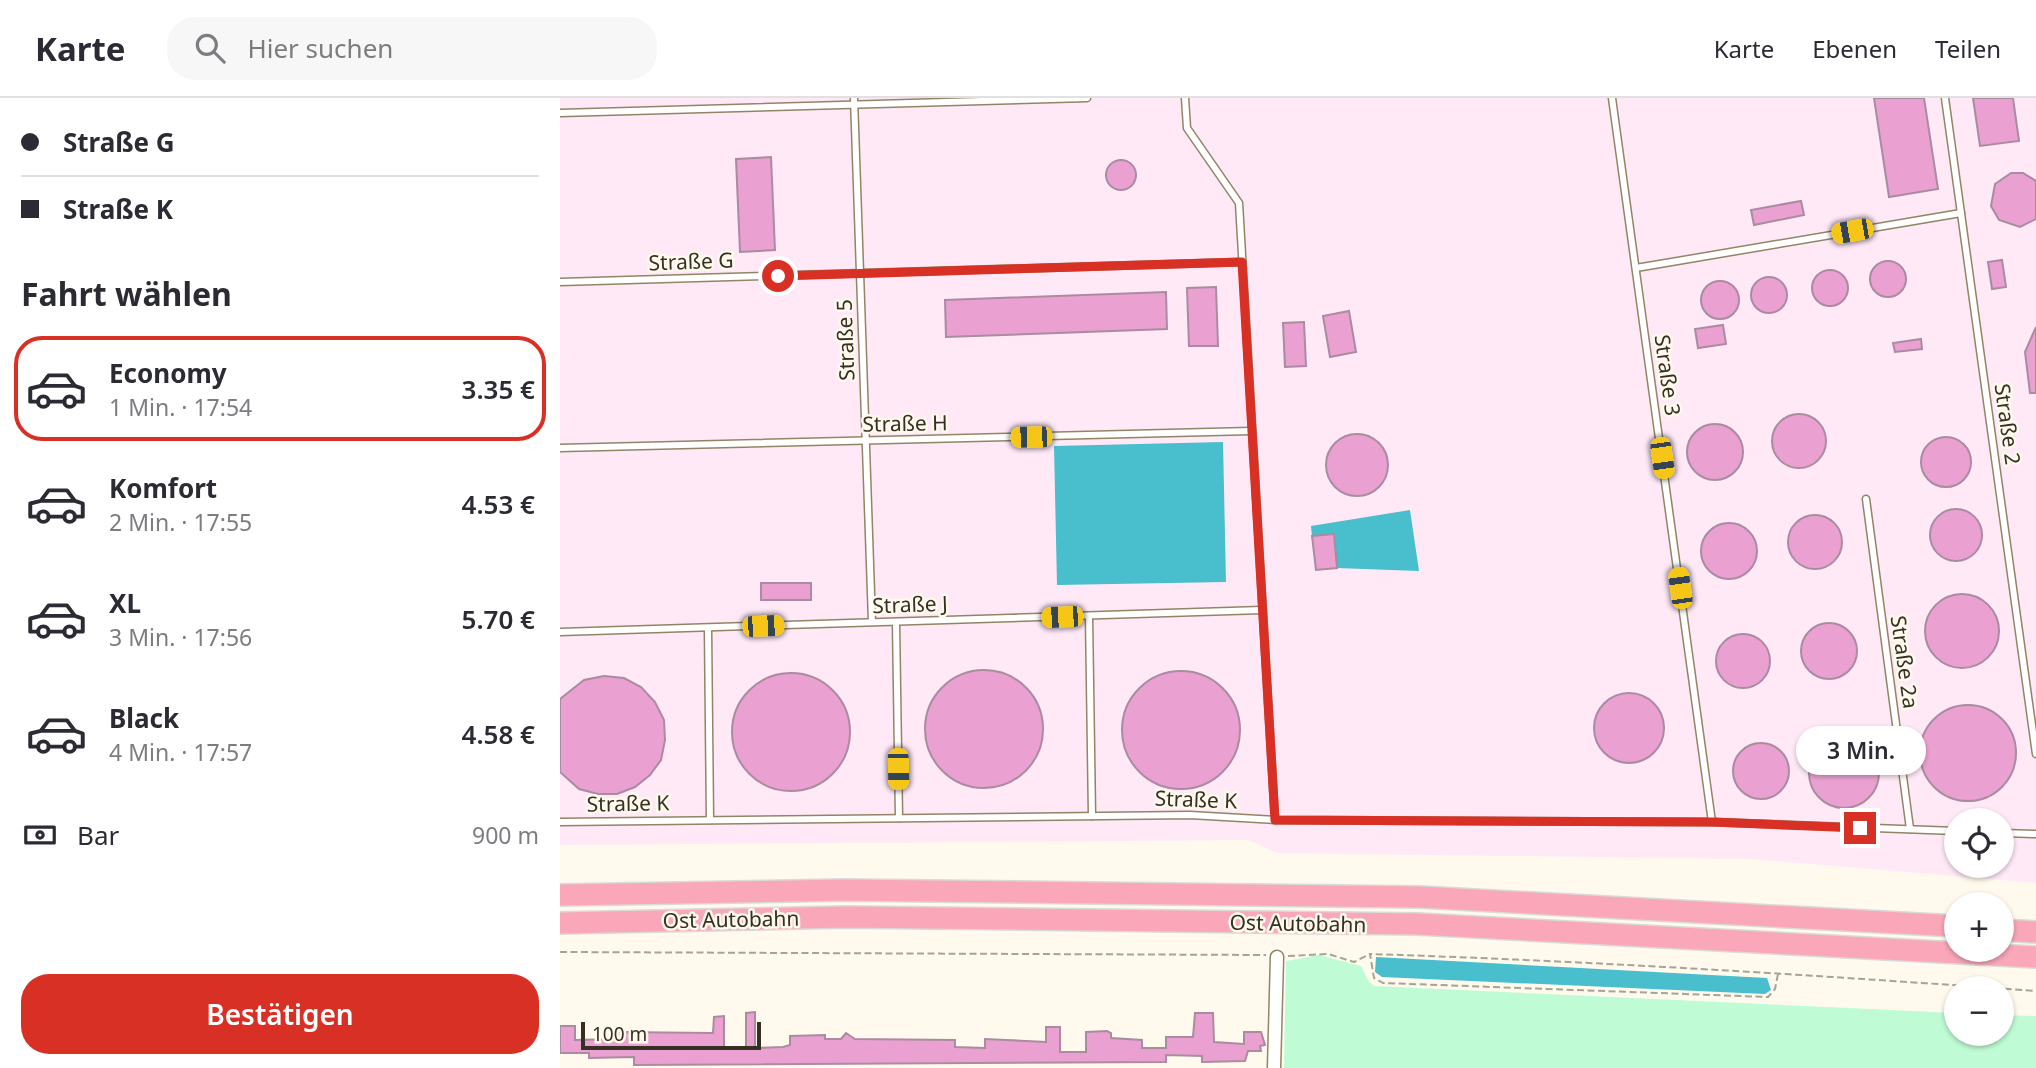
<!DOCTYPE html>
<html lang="de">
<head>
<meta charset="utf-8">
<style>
	body { margin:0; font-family:"Noto Sans",sans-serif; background:#f7f7f7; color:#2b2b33; height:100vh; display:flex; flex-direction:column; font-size:26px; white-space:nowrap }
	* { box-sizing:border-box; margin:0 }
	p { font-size:23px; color:#7c7c81 }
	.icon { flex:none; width:38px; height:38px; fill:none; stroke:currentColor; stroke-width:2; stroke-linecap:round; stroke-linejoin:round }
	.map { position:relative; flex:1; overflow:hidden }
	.panel { display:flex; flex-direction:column; background:#fff; width:560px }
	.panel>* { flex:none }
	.guide { display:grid; align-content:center; height:154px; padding:0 21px; background:#fff }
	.tools { position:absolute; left:1384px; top:710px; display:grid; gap:14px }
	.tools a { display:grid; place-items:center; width:70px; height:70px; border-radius:50%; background:#fff; box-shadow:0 2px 5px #0004; font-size:35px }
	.scale { position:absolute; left:21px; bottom:18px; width:180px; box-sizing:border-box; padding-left:7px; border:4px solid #343023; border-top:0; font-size:19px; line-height:24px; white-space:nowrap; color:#343023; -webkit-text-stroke:5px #fffaed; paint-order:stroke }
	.end { position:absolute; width:32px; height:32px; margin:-16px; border:9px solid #d93025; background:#fff; box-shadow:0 0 0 4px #fff }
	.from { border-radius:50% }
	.bubble { position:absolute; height:49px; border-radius:24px; background:#fff; box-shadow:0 2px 5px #0004; font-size:23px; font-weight:600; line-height:49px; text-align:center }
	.car { position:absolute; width:21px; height:42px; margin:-21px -10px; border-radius:9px; box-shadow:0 0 5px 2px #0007; background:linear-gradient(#f5c518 24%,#345 0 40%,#f5c518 0 76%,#345 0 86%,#f5c518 0) }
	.guide b { display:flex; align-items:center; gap:24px; height:66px; font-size:26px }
	.guide b+b { border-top:2px solid #e1e1e2 }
	.guide i { width:18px; height:18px; background:#2b2b33 }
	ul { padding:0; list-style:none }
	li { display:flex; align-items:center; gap:21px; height:105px; margin:0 14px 10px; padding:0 7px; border:4px solid transparent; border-radius:28px }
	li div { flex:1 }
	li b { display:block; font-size:26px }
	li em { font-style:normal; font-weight:600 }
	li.on { border-color:#d93025 }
	li>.icon { width:63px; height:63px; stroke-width:1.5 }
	h2 { padding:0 21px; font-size:32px; line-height:84px }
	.pay { display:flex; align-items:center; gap:18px; height:77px; padding:0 21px; font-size:26px }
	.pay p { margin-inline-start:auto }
	.primary-button { display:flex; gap:14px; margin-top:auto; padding:14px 21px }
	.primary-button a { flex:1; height:80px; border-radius:28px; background:#d93025; color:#fff; font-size:28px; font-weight:600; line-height:80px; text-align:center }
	header { display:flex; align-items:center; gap:42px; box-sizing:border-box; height:98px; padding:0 35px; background:#fff; border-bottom:2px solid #e1e1e2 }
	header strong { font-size:33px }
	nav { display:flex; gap:38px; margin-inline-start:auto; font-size:24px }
	.search { width:490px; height:63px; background:#f7f7f7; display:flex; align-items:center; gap:18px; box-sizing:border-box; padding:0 24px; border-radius:28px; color:#7c7c81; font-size:26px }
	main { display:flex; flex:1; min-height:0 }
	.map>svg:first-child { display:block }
	.industrial { fill:#ffe9f7; fill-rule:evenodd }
	.green { fill:#bffcd5 }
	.water { fill:#49becc }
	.building { fill:#eaa1d1; stroke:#aa8b9f; stroke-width:2 }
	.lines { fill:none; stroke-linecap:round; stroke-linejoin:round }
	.lane-casing { stroke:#908566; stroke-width:9 }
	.street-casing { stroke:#908566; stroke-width:15 }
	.highway-casing { stroke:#dadad7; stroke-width:24 }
	.path { stroke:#a7a396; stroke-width:2; stroke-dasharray:7 3.5; stroke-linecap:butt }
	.lane { stroke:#fff; stroke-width:6 }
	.street { stroke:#fff; stroke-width:12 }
	.highway { stroke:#f9a7b9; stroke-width:21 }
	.route { stroke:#d93025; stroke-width:9 }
	.labels { text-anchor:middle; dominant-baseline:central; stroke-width:5; stroke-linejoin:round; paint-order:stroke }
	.street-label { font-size:21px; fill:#343023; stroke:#fffaed }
</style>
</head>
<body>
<header>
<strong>Karte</strong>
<div class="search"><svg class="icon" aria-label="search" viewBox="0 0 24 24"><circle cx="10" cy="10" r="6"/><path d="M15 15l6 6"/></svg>Hier suchen</div>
<nav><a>Karte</a><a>Ebenen</a><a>Teilen</a></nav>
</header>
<main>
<section class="panel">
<div class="guide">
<b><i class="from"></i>Straße G</b>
<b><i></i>Straße K</b>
</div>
<h2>Fahrt wählen</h2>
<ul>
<li class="on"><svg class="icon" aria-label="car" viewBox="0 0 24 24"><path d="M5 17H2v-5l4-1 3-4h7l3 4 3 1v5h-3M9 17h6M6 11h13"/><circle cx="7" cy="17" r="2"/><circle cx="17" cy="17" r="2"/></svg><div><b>Economy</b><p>1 Min. · 17:54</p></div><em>3.35 €</em></li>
<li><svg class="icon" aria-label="car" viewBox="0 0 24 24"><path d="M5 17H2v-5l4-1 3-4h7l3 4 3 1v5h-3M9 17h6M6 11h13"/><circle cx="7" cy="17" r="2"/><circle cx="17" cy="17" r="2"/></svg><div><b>Komfort</b><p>2 Min. · 17:55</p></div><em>4.53 €</em></li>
<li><svg class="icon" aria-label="car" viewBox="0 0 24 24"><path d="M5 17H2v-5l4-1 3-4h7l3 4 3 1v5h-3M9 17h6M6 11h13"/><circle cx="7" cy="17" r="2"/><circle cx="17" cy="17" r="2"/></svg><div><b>XL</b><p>3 Min. · 17:56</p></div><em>5.70 €</em></li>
<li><svg class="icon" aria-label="car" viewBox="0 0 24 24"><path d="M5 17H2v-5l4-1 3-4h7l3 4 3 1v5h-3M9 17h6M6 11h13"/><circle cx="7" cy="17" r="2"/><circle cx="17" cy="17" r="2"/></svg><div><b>Black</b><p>4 Min. · 17:57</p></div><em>4.58 €</em></li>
</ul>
<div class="pay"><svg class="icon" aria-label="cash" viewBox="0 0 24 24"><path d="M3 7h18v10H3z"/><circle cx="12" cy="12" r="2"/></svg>Bar<p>900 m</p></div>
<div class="primary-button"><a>Bestätigen</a></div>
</section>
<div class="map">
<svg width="1476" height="970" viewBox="0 0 1476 970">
	<rect width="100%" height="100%" fill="#fffaed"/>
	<path class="industrial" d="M0 0H1476V785L1192 761 717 755 688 742 0 747ZM1396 723H1442V768H1396Z"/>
	<path class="green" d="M759 857 801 868 809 884 815 888 1396 915V936H1442V917L1476 918V970H724L726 863Z"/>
	<g class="water">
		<path d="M663 344 666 484 497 487 494 348Z"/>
		<path d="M850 412 859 473 777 470 774 436 752 438 751 428Z"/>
		<path d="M816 859 1207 880 1211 892 1205 896 822 879 815 874Z"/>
	</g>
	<g class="building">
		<path d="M1314 0H1364L1378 91 1329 99Z"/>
		<path d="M1413 0H1453L1459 43 1420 48Z"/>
		<path d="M211 59 215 152 180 154 176 61Z"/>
		<circle cx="561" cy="77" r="15"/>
		<path d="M1451 75H1463L1476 83V121L1460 129 1439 122 1431 108 1435 86Z"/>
		<path d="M1241 103 1244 117 1194 127 1191 112Z"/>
		<path d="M1442 162 1446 189 1432 191 1428 164Z"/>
		<circle cx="1328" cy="181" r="18"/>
		<circle cx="1270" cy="190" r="18"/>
		<circle cx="1209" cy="197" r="18"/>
		<circle cx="1160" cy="202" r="19"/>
		<path d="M656 189 658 248H629L627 190Z"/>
		<path d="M606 194 607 231 386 239 385 202Z"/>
		<path d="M789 213 796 254 770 259 763 218Z"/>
		<path d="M744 224 746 268 725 269 723 225Z"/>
		<path d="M1163 227 1166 246 1138 250 1135 231Z"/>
		<path d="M1476 229V295H1470L1465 254Z"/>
		<path d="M1361 241 1362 251 1335 254 1333 245Z"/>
		<circle cx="1239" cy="343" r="27"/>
		<circle cx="1155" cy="354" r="28"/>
		<circle cx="797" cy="367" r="31"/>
		<circle cx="1386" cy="364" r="25"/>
		<circle cx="1396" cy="437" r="26"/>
		<circle cx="1255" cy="444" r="27"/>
		<circle cx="1169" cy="453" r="28"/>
		<path d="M774 436 777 470 756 472 752 438Z"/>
		<rect x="201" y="485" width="50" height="17"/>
		<circle cx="1402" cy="533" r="37"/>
		<circle cx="1269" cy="553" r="28"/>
		<circle cx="1183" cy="563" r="27"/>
		<circle cx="424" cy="631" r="59"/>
		<circle cx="621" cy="632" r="59"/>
		<circle cx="231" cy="634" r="59"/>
		<path d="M44 578 64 580 81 589 95 604 104 622 105 642 101 662 90 677 75 689 57 696H38L19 691 0 674V601L24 582Z"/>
		<circle cx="1069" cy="630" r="35"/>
		<circle cx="1408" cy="655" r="48"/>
		<circle cx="1284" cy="675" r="35"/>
		<circle cx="1201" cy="673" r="28"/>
		<path d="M195 914V949H186V915Z"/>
		<path d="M635 915H653L654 944 684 946V934H701L705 947 700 948 701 953H688L685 963 642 964V958L606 957V964L74 967V959L29 960V955H0V928H15V942L57 941V934L153 935 154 919 164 918V951L223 949 230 947V938L265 937V941H281L286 935 295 941 395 942V949L425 950V941L486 944V929H500V954H526V934L547 933 551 935V940L582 942V950H606V939H633Z"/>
	</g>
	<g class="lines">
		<g class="lane-casing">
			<g id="lane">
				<path d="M294 0 312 524"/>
				<path d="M625 0 627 30 679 105 715 722"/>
				<path d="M1052 0 1152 724"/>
				<path d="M1385 0 1476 656"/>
				<path d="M0 15 527 0"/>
				<path d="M1076 170 1401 115"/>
				<path d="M0 184 682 164"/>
				<path d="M0 350 691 333"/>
				<path d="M1306 401 1350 731"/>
				<path d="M529 518 532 718"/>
				<path d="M336 524 339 720"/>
				<path d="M148 530 150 722"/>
				<path d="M0 534 702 512"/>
				<path d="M0 724 630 717 715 722 1152 724 1396 733"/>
				<path d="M1442 735 1476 736"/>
			</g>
		</g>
		<g class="street-casing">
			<path id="street" d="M714 970 717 859"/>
		</g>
		<g class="highway-casing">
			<g id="highway">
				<path d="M0 797 284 792 860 799 1396 828"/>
				<path d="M0 825 286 819 858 826 1476 859"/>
				<path d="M1442 832 1476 834"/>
			</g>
		</g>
		<g class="path">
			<path d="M0 854 706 857"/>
			<path d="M728 858 768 856 794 864 810 856"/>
			<path d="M1218 876 1215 891 1208 899 823 885 814 880 810 856C1032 863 1254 877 1476 893"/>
		</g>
		<use href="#lane" class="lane"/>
		<use href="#street" class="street"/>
		<use href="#highway" class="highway"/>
	</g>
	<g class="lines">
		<path class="route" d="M218 178 682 164 715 722 1152 724 1300 730"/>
	</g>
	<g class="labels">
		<g class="street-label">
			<text transform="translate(131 163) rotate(-2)">Straße G</text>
			<text transform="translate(285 242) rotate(-92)">Straße 5</text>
			<text transform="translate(1108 277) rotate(82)">Straße 3</text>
			<text transform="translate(345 325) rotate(-1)">Straße H</text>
			<text transform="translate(1448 326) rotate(82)">Straße 2</text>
			<text transform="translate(350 506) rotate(-2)">Straße J</text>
			<text transform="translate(1345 564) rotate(82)">Straße 2a</text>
			<text transform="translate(636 701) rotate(2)">Straße K</text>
			<text transform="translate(68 705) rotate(-1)">Straße K</text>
			<text transform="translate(171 821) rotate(-1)">Ost Autobahn</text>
			<text transform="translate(738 825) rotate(1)">Ost Autobahn</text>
		</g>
	</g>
</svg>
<div class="tools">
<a><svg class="icon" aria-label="locate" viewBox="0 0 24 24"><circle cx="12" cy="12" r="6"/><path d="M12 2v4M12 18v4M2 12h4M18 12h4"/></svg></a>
<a>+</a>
<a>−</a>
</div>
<div class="scale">100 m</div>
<i class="end from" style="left:218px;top:178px"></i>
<i class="end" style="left:1300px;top:730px"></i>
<div class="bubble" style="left:1236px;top:628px;width:130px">3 Min.</div>
<i class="car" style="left:1292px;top:133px;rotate:260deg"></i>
<i class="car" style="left:471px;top:339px;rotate:269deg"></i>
<i class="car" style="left:1102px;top:360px;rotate:172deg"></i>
<i class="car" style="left:1120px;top:490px;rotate:352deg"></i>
<i class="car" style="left:502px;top:519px;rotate:268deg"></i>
<i class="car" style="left:203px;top:528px;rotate:88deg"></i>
<i class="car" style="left:338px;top:671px;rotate:179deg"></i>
</div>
</main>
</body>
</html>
